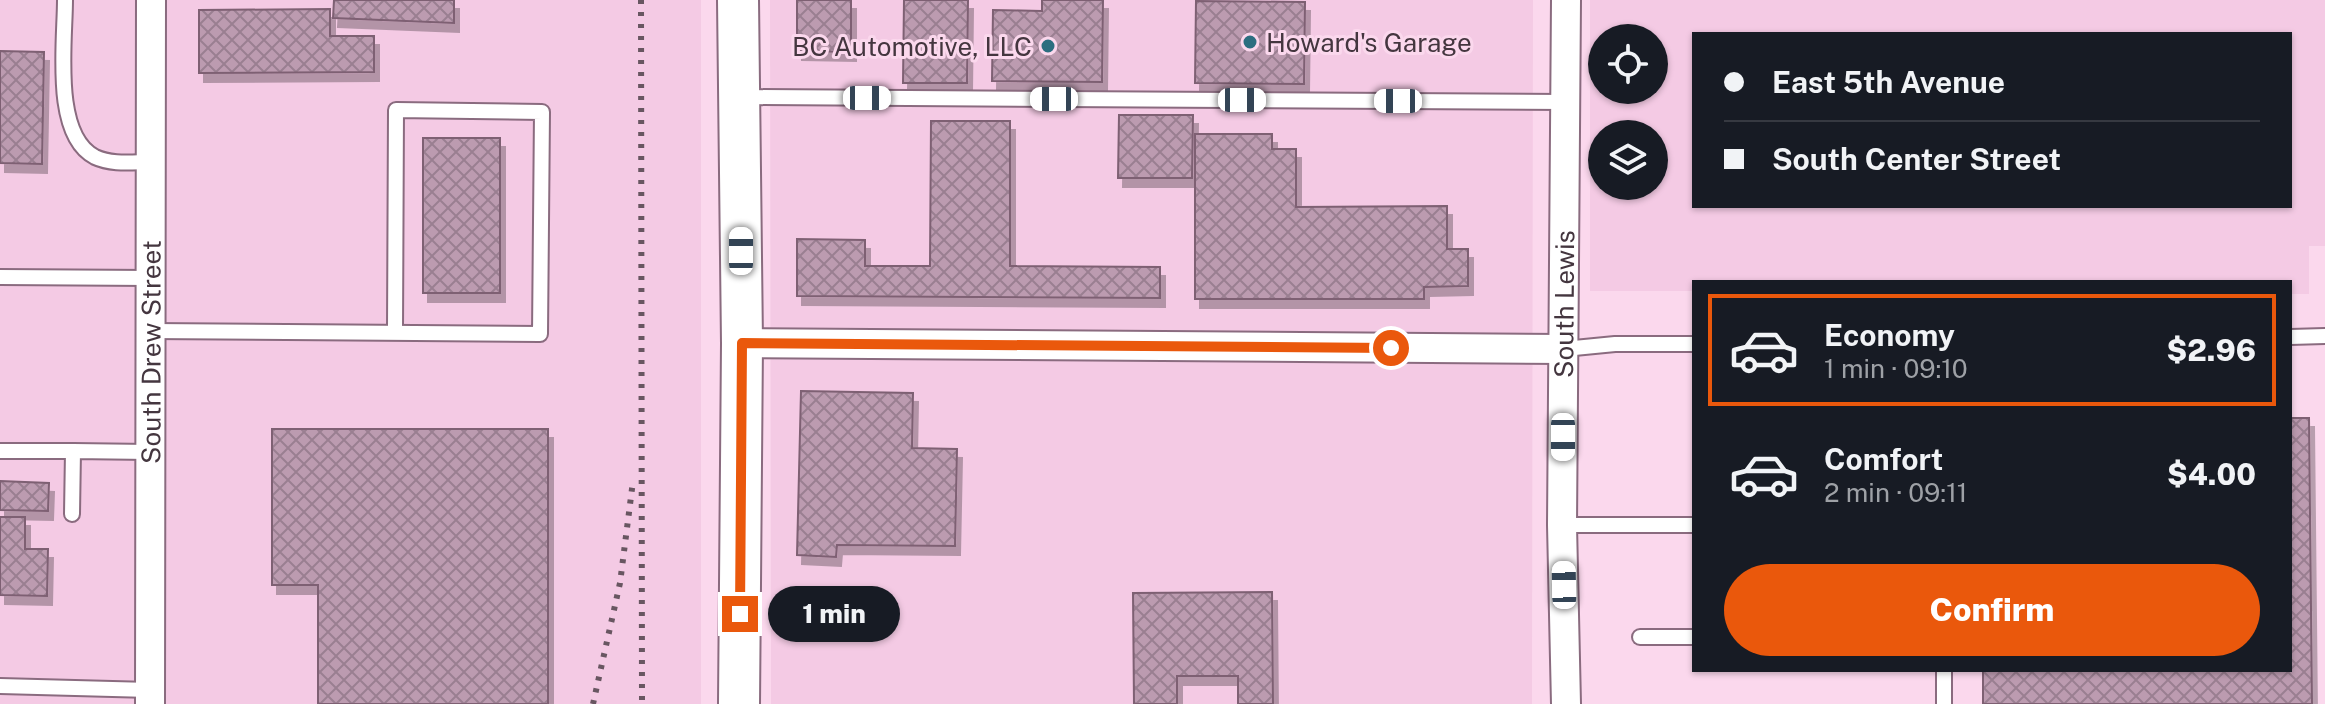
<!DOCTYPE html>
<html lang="en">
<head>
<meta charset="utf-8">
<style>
	body { margin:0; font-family:"Public Sans",sans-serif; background:#20242c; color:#f1f3f6; height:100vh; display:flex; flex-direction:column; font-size:30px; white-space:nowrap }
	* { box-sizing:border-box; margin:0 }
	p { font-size:26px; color:#9ea1a6 }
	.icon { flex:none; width:44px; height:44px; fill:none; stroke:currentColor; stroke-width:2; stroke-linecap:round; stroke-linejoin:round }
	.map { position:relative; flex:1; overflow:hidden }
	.side { position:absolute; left:1692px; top:280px; width:600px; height:392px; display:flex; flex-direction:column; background:#171b24; border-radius:0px; box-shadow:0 2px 6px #0004 }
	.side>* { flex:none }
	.hud { position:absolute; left:1692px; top:32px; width:600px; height:176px; border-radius:0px; box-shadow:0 2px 6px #0004; display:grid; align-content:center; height:176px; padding:0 32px; background:#171b24 }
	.fabs { position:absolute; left:1588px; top:24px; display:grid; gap:16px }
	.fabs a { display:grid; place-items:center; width:80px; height:80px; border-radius:50%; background:#171b24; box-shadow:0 2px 6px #0004; font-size:40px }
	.end { position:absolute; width:36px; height:36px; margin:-18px; border:10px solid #ea580c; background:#fff; box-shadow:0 0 0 4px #fff }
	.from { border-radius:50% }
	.bubble { position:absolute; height:56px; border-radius:28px; background:#171b24; box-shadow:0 2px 6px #0004; font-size:26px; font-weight:800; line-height:56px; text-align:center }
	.car { position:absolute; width:24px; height:48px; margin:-24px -12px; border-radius:10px; box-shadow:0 0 6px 2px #0007; background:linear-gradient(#fff 24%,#345 0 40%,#fff 0 76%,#345 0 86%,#fff 0) }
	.hud b { display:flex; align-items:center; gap:28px; height:76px; font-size:30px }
	.hud b+b { border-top:2px solid #363941 }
	.hud i { width:20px; height:20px; background:#f1f3f6 }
	ul { padding:14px 0 0; list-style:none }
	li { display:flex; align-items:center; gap:24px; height:112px; margin:0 16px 12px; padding:0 16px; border:4px solid transparent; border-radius:0px }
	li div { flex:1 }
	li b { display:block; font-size:30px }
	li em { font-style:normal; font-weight:800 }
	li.current { border-color:#ea580c }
	li>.icon { width:72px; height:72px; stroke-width:1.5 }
	.button { display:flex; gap:16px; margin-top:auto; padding:16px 32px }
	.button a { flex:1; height:92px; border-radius:48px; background:#ea580c; color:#fff; font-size:32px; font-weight:800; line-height:92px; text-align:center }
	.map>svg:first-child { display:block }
	.built { fill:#f4cae4; fill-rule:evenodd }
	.building { fill:url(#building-cross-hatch); stroke:#7e6073; stroke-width:2; filter:url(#shadow) }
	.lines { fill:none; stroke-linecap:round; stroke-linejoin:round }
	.lane-casing { stroke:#8a6b7f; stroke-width:18 }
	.street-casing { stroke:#8a6b7f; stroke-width:32 }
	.secondary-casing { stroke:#8a6b7f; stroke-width:44 }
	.lane { stroke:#fff; stroke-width:14 }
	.street { stroke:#fff; stroke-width:28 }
	.secondary { stroke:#fff; stroke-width:40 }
	.rail { stroke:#685661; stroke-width:6; stroke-dasharray:4 8; stroke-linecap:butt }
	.route { stroke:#ea580c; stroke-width:10 }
	.poi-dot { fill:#2c6e80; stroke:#fbd8ed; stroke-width:3 }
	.labels { text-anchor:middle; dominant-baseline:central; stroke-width:6; stroke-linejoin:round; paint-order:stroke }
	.poi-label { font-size:26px; fill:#44363f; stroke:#fbd8ed; text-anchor:start }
	.street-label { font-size:26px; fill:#44363f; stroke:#fbd8ed }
</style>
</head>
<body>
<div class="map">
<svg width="2325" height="704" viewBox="0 0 2325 704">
	<defs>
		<pattern id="building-cross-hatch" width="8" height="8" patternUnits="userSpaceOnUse" patternTransform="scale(2)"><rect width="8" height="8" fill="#bc9bb0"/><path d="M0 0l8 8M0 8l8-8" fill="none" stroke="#9a7f91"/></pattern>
		<filter id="shadow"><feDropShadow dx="5" dy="9" stdDeviation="0" flood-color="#0004"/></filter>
	</defs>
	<rect width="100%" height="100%" fill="#fbd8ed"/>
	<g class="built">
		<rect x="0" y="0" width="701" height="704"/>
		<path d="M770 0H1533L1532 704H771Z"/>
		<path d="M1590 0H2325V246H2309V294H2290V282H1694V291H1590ZM2290 34V206H1694V34ZM1654 38V90H1602V38ZM1602 134H1654V186H1602Z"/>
	</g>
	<g class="building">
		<path d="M334 0H454V23L333 18Z"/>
		<path d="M797 0H851V52L797 51Z"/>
		<path d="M904 0H968L967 83H903Z"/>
		<path d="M1042 0H1103L1102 82 992 81 993 10 1042 11Z"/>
		<path d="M1196 1 1305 2 1304 84 1195 83Z"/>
		<path d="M330 9V36H374V72L199 73V10Z"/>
		<path d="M0 51 44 52 42 164 0 163Z"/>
		<path d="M1119 115H1193L1192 178H1118Z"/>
		<path d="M931 121H1010V266L1160 267V298L797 296V239L865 240V266H930Z"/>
		<path d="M1195 134H1272V149H1296V207L1447 206V249H1468V286L1424 287V299H1195Z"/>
		<rect x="423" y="138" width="77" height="155"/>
		<path d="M801 391 913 393 912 448 957 449 955 546 837 545 836 557 797 555Z"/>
		<path d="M2290 418H2309L2312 704H1983V670H2290Z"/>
		<path d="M272 429H548V704H318V585H272Z"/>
		<path d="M0 481 49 483 48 511 0 510Z"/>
		<path d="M0 517H25V549H48L47 596 0 595Z"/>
		<path d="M1272 592 1273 704H1238V676H1177V704H1134L1133 593Z"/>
	</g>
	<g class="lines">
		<g class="lane-casing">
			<g id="lane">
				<path d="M65 0C65 42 52 135 95 157 112 165 133 162 150 162"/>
				<path d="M742 97 1566 102"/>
				<path d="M0 277 150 278"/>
				<path d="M150 331 540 334 542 112 396 110 395 331"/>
				<path d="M2290 337 2325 336"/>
				<path d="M1564 349 1615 344H1694"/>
				<path d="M0 451H73"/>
				<path d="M72 514 73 451 150 452"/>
				<path d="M1562 525H1694"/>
				<path d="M1640 637H1694"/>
				<path d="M0 686 150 690"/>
				<path d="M1944 704V670"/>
			</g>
		</g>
		<g class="street-casing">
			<g id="street">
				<path d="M742 343 1564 349"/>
				<path id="s1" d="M150 704 151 0"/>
				<path id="s2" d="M1566 704 1562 525 1566 0"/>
			</g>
		</g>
		<g class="secondary-casing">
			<path id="secondary" d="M738 0 742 343 739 704"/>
		</g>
		<use href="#lane" class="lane"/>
		<use href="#street" class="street"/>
		<use href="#secondary" class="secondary"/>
		<g class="rail">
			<path d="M641 0 642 704"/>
			<path d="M593 704 620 583 633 481"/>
		</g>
	</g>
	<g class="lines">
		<path class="route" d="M740 614 742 343 1391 348"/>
	</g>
	<g class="poi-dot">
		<circle cx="1250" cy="42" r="8"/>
		<circle cx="1048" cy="46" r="8"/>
	</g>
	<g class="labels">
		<g class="poi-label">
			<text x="1266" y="42">Howard's Garage</text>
			<text x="1032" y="46" text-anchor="end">BC Automotive, LLC</text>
		</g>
		<g class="street-label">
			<text stroke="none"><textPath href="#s2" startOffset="400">South Lewis</textPath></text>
			<text stroke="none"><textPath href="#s1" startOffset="352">South Drew Street</textPath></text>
		</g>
	</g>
</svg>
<div class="fabs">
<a><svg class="icon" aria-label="locate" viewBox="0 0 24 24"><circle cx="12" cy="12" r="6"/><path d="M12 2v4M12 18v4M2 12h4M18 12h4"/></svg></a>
<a><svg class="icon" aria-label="layers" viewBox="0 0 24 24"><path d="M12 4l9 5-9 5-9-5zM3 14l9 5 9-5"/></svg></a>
</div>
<i class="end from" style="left:1391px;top:348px"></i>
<i class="end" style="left:740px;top:614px"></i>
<div class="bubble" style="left:768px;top:586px;width:132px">1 min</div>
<i class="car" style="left:867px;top:98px;rotate:90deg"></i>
<i class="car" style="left:1054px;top:99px;rotate:270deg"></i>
<i class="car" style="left:1242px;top:100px;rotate:90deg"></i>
<i class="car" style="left:1398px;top:101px;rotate:270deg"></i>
<i class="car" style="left:741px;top:251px;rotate:0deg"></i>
<i class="car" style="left:1563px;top:437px;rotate:180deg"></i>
<i class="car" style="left:1564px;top:585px;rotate:359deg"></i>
<div class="hud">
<b><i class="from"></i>East 5th Avenue</b>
<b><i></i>South Center Street</b>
</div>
<section class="side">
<ul>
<li class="current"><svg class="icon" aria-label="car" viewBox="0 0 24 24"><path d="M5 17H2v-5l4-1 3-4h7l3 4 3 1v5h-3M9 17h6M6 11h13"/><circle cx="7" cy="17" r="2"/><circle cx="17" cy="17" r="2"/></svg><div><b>Economy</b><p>1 min · 09:10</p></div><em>$2.96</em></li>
<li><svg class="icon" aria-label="car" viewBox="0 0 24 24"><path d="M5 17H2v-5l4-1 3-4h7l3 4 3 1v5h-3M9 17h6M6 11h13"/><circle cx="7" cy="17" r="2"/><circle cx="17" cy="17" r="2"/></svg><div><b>Comfort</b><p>2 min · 09:11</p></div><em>$4.00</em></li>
</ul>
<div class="button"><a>Confirm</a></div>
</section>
</div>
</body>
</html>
